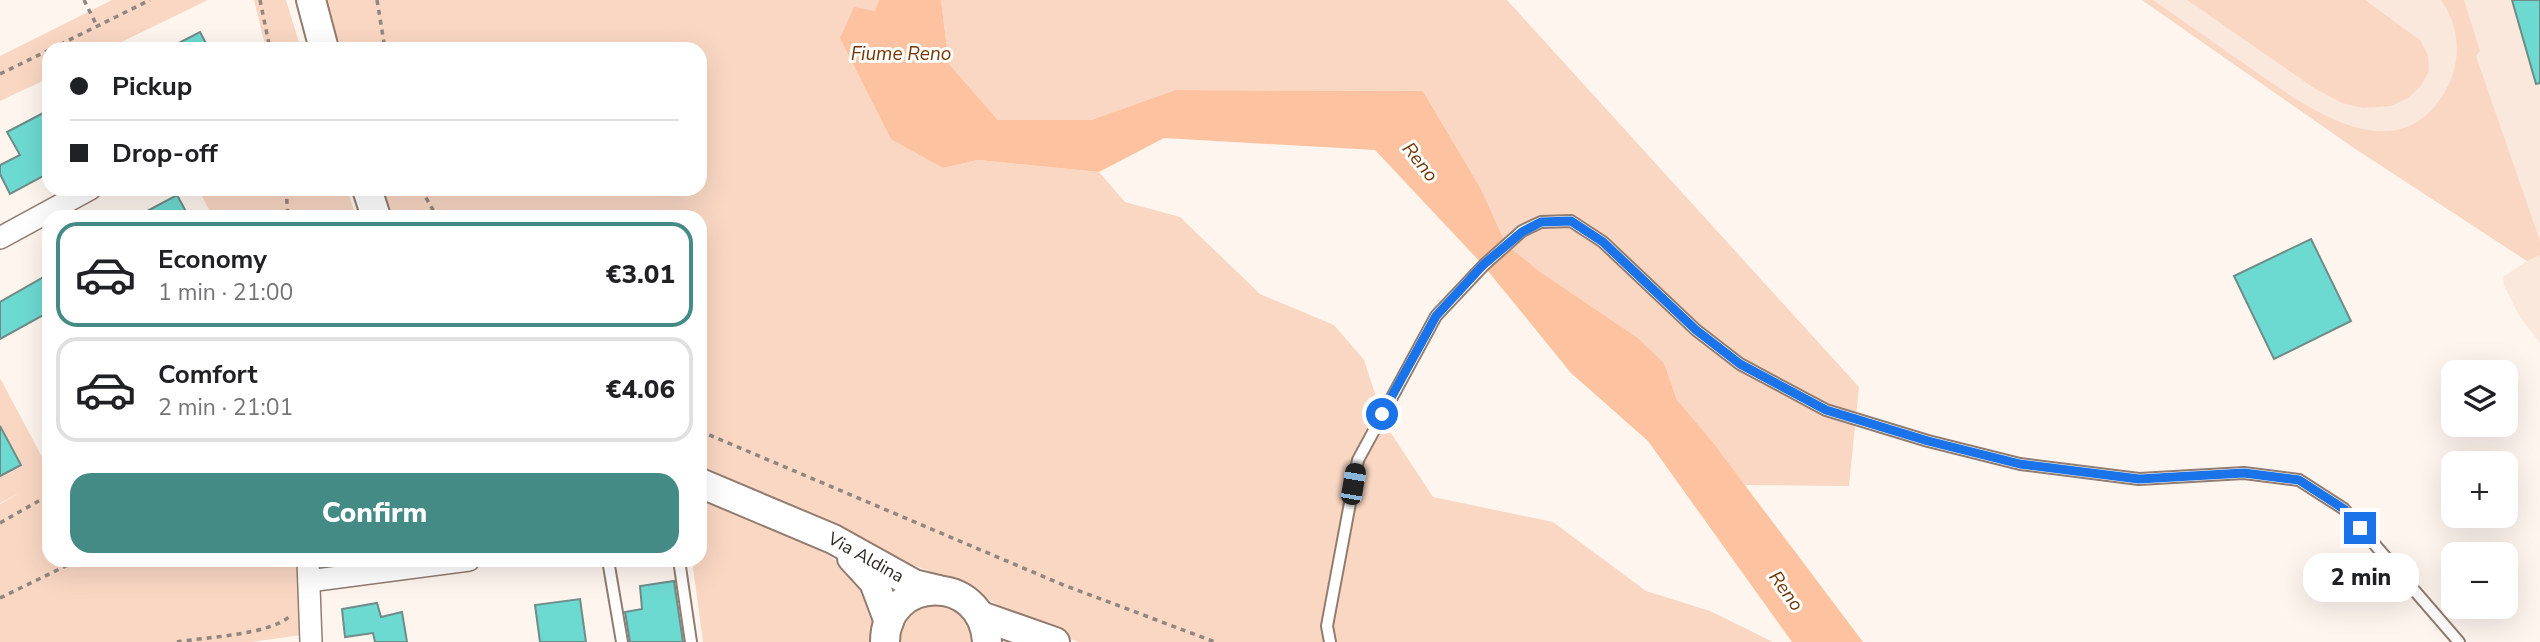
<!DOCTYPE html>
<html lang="en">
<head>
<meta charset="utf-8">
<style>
	body { margin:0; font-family:"Nunito Sans",sans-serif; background:#f2f2f2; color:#202124; height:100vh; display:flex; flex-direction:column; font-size:26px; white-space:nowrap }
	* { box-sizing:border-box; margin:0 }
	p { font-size:23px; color:#757577 }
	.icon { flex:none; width:38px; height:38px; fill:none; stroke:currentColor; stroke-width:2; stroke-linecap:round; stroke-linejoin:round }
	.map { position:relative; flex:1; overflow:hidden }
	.side { position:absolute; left:42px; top:210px; width:665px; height:357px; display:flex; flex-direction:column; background:#fff; border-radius:21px; box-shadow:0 7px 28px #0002 }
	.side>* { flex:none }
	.hud { position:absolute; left:42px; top:42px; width:665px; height:154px; border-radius:21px; box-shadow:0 7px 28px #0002; display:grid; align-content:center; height:154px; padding:0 28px; background:#fff }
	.buttons { position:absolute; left:2441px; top:360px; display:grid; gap:14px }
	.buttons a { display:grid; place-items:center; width:77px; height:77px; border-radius:14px; background:#fff; box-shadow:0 7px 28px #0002; font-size:35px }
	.end { position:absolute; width:32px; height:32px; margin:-16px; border:9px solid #1a73e8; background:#fff; box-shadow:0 0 0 4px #fff }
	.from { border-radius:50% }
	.bubble { position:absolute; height:49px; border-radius:21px; background:#fff; box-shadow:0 7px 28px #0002; font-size:23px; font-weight:800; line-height:49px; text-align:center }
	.car { position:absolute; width:21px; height:42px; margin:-21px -10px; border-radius:9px; box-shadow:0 0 5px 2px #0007; background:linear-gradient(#222 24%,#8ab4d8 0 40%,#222 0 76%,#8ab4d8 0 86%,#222 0) }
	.hud b { display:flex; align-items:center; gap:24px; height:66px; font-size:26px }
	.hud b+b { border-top:2px solid #e0e0e0 }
	.hud i { width:18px; height:18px; background:#202124 }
	ul { padding:12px 0 0; list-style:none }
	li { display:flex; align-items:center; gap:21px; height:105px; margin:0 14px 10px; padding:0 14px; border:4px solid #e0e0e0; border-radius:21px }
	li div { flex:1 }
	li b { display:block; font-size:26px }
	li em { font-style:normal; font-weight:800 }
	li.selected { border-color:#448b85 }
	li>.icon { width:63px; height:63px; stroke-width:1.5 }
	.action { display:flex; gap:14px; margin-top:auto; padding:14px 28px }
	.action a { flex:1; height:80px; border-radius:21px; background:#448b85; color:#fff; font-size:28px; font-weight:800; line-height:80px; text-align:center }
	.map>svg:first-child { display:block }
	.built { fill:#fbe8dd }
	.green { fill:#f9d7c3 }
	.water { fill:#fdc3a1 }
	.building { fill:#6ddad2; stroke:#6f8c89; stroke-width:2 }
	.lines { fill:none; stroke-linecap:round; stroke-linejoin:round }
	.service-casing { stroke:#927c6f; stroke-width:14 }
	.minor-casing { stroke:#927c6f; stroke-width:24 }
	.tertiary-casing { stroke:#927c6f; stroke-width:32 }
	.path { stroke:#908781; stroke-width:3.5; stroke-dasharray:5 5; stroke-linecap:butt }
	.service { stroke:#fff; stroke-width:10 }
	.minor { stroke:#fff; stroke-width:21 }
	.tertiary { stroke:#fff; stroke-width:28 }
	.route { stroke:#1a73e8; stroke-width:9 }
	.labels { text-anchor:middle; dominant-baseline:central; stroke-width:6; stroke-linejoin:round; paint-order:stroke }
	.street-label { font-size:18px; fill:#312823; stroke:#fff }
	.water-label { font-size:19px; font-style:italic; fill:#753601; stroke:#fff }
</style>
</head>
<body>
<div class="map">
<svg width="2540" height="642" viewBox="0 0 2540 642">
	<rect width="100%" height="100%" fill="#fff5ef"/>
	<path class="built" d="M2142 0H2540V343L2520 317 2504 286 2503 277 2527 261 2354 148Z"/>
	<g class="green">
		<path d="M112 0H208L107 49H49V78L0 101V56Z"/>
		<path d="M254 0H286L301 49H266Z"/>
		<path d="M299 0H879L875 12 943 168 978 160 1099 172 1125 202 1180 217 1260 294 1334 325 1364 360 1385 424 1433 497 1553 522 1646 591 1710 611 1773 642H1078L1014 615 963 584 700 483V217H374L363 189H700V49H316Z"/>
		<path d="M941 0H1507L1859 387 1849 486 1745 485 1677 400 1664 363 1638 338 1539 271 1506 244 1481 189 1423 91 1175 90 1091 120H998L949 64Z"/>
		<path d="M2142 0H2153C2185 22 2217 45 2249 67 2305 106 2400 179 2448 86 2462 58 2459 25 2441 0H2464L2480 51 2476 56 2540 241V255L2527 261 2354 148Z"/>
		<path d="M2187 0H2365L2420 40 2428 55 2429 71 2420 87 2408 98 2391 106 2363 108 2342 103 2314 88Z"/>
		<path d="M198 189H347L356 217H213Z"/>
		<path d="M0 378 49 470V560H300L302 635 251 642H0V504L22 492 0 503V476L21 465 0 437Z"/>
		<path d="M700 497C752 518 865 552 876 615 877 623 874 634 874 642H703L692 560H700Z"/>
		<path d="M936 601 962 610 976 642H896C898 617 915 609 936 601Z"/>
	</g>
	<path class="water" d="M879 0H941L949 64 998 120H1091L1175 90 1423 91 1481 189 1506 244 1539 271 1638 338 1664 363 1677 400 1714 444 1863 642H1792L1648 441 1571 373 1483 265 1375 150 1164 138 1099 172 978 160 943 168 891 139 840 38 854 7 875 11Z"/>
	<g class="building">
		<path d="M2512 0H2540V83L2536 84Z"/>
		<path d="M200 32 209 49H167Z"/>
		<path d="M49 110V173L10 194 0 174V165L20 155 7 132Z"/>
		<path d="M177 195 189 217H136Z"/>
		<path d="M2311 239 2351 321 2274 359 2234 276Z"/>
		<path d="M49 274V312L0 339V302Z"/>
		<path d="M0 426 21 465 0 476Z"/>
		<path d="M674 581 683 642H630L625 612 642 609 640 586Z"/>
		<path d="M580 599 586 642H540L535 605Z"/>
		<path d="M377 603 381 617 402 612 407 642H375L373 633 345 637 342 609Z"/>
	</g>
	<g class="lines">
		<g class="service-casing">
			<g id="service">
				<path d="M608 560 622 642"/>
				<path d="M679 560 691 642"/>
				<path d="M1330 642 1327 626 1358 460 1436 316 1484 265 1522 231 1541 222 1571 221 1603 242 1696 330 1740 364 1826 410 1928 441 2020 464 2139 479 2244 473 2299 480 2344 509 2459 642"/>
			</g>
		</g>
		<g class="minor-casing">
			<g id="minor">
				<path d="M0 238 90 189"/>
				<path d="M308 560 311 642"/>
				<path d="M309 581 469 560"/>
			</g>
		</g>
		<g class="tertiary-casing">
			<g id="tertiary">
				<path d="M311 0 324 49"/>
				<path d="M367 189 376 217"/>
				<path id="s1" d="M700 483 833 539 914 584 939 590"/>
				<path d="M852 558 874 582 889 622"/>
				<path d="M981 616 1055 642"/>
				<path d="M885 642C885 575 983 572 987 642"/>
			</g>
		</g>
		<g class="path">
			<path d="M84 0 97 26"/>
			<path d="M260 0 270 49"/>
			<path d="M377 0 385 49"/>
			<path d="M51 49 150 0"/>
			<path d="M0 74 49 50"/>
			<path d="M286 189 288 217"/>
			<path d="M421 189 437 217"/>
			<path d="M700 431 1061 584 1215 642"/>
			<path d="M0 523 49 495"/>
			<path d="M0 598 78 560"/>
			<path d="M177 642C206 637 269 635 290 616"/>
		</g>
		<use href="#service" class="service"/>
		<use href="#minor" class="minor"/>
		<use href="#tertiary" class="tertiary"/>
	</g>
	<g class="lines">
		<path class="route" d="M1382 414 1436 316 1483 265 1522 232 1541 222 1571 221 1603 242 1696 330 1740 364 1826 410 1928 441 2020 464 2139 479 2244 473 2299 480 2344 509 2360 528"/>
	</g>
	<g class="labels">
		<g class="street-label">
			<text stroke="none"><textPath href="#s1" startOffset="182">Via Aldina</textPath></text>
		</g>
		<g class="water-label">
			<text x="901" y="54">Fiume Reno</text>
			<text transform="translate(1420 162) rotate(51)">Reno</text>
			<text transform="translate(1786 591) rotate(54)">Reno</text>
		</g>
	</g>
</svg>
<div class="buttons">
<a><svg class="icon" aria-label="layers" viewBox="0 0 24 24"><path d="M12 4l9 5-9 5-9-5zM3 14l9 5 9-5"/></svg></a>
<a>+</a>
<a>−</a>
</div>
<i class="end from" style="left:1382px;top:414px"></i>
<i class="end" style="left:2360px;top:528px"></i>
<div class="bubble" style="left:2303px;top:553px;width:116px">2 min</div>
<i class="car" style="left:1353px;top:484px;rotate:10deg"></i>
<div class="hud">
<b><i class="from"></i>Pickup</b>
<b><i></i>Drop-off</b>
</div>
<section class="side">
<ul>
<li class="selected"><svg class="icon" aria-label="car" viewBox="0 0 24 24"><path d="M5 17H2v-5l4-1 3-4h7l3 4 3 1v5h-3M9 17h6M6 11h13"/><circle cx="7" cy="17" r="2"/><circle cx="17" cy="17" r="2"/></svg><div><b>Economy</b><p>1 min · 21:00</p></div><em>€3.01</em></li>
<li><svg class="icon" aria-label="car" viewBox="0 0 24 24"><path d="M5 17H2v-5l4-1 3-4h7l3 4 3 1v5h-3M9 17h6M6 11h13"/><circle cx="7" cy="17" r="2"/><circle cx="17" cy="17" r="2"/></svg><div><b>Comfort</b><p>2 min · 21:01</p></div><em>€4.06</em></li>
</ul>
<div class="action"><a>Confirm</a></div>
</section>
</div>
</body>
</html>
